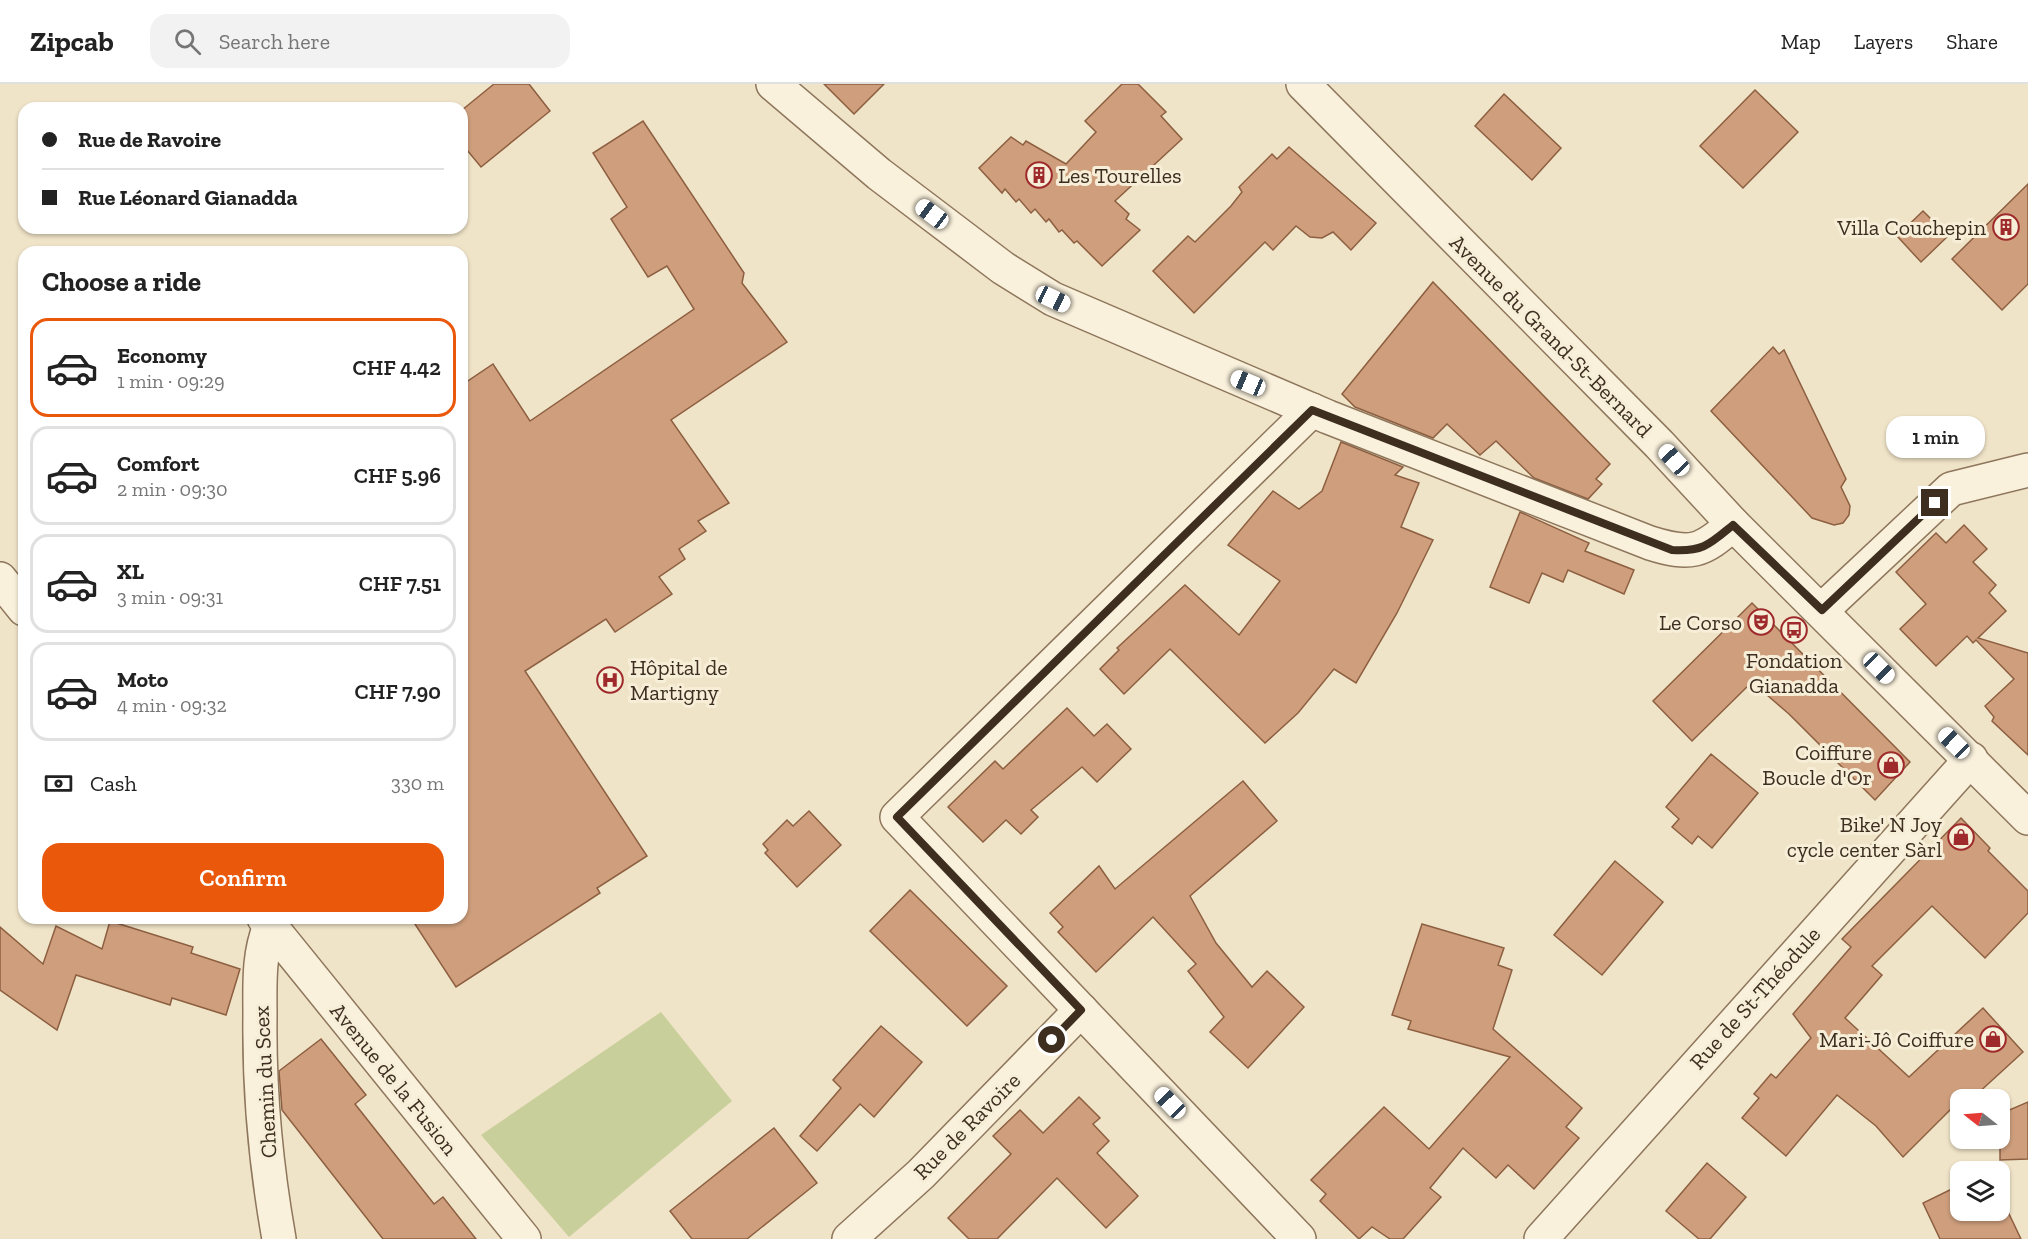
<!DOCTYPE html>
<html lang="en">
<head>
<meta charset="utf-8">
<style>
	body { margin:0; font-family:"Zilla Slab",serif; background:#f2f2f2; color:#222; height:100vh; display:flex; flex-direction:column; font-size:22px; white-space:nowrap }
	* { box-sizing:border-box; margin:0 }
	p { font-size:20px; color:#767676 }
	.icon { flex:none; width:33px; height:33px; fill:none; stroke:currentColor; stroke-width:2; stroke-linecap:round; stroke-linejoin:round }
	.map { position:relative; flex:1; overflow:hidden }
	.drawer { position:absolute; left:18px; top:162px; width:450px; height:678px; display:flex; flex-direction:column; background:#fff; border-radius:18px; box-shadow:0 2px 4px #0004 }
	.drawer>* { flex:none }
	.guide { position:absolute; left:18px; top:18px; width:450px; height:132px; border-radius:18px; box-shadow:0 2px 4px #0004; display:grid; align-content:center; height:132px; padding:0 24px; background:#fff }
	.needle { width:39px; rotate:287deg }
	.buttons { position:absolute; left:1950px; top:1005px; display:grid; gap:12px }
	.buttons a { display:grid; place-items:center; width:60px; height:60px; border-radius:12px; background:#fff; box-shadow:0 2px 4px #0004; font-size:30px }
	.end { position:absolute; width:27px; height:27px; margin:-14px; border:8px solid #3d2e20; background:#fff; box-shadow:0 0 0 3px #fff }
	.from { border-radius:50% }
	.bubble { position:absolute; height:42px; border-radius:18px; background:#fff; box-shadow:0 2px 4px #0004; font-size:20px; font-weight:600; line-height:42px; text-align:center }
	.car { position:absolute; width:18px; height:36px; margin:-18px -9px; border-radius:8px; box-shadow:0 0 4px 2px #0007; background:linear-gradient(#fff 24%,#345 0 40%,#fff 0 76%,#345 0 86%,#fff 0) }
	.guide b { display:flex; align-items:center; gap:21px; height:57px; font-size:22px }
	.guide b+b { border-top:2px solid #e0e0e0 }
	.guide i { width:15px; height:15px; background:#222 }
	ul { padding:0; list-style:none }
	li { display:flex; align-items:center; gap:18px; height:99px; margin:0 12px 9px; padding:0 12px; border:3px solid #e0e0e0; border-radius:18px }
	li div { flex:1 }
	li b { display:block; font-size:22px }
	li em { font-style:normal; font-weight:600 }
	li.on { border-color:#ea580c }
	li>.icon { width:54px; height:54px; stroke-width:1.5 }
	h2 { padding:0 24px; font-size:27px; line-height:72px }
	.pay { display:flex; align-items:center; gap:15px; height:66px; padding:0 24px; font-size:22px }
	.pay p { margin-inline-start:auto }
	.action { display:flex; gap:12px; margin-top:auto; padding:12px 24px }
	.action a { flex:1; height:69px; border-radius:18px; background:#ea580c; color:#fff; font-size:24px; font-weight:600; line-height:69px; text-align:center }
	header { display:flex; align-items:center; gap:36px; box-sizing:border-box; height:84px; padding:0 30px; background:#fff; border-bottom:2px solid #e0e0e0 }
	header strong { font-size:28px }
	nav { display:flex; gap:33px; margin-inline-start:auto; font-size:21px }
	.search { width:420px; height:54px; background:#f2f2f2; display:flex; align-items:center; gap:15px; box-sizing:border-box; padding:0 21px; border-radius:18px; color:#767676; font-size:22px }
	.map>svg:first-child { display:block }
	.green { fill:#c9cf9b }
	.building { fill:#cf9f7d; stroke:#8d5f41; stroke-width:1.5 }
	.lines { fill:none; stroke-linecap:round; stroke-linejoin:round }
	.minor-casing { stroke:#8d765c; stroke-width:36 }
	.minor { stroke:#faf1dc; stroke-width:33 }
	.route { stroke:#3d2e20; stroke-width:8 }
	.labels { text-anchor:middle; dominant-baseline:central; stroke-width:6; stroke-linejoin:round; paint-order:stroke }
	.poi-label { font-size:22px; fill:#3d2e20; stroke:#f7eed8; text-anchor:end }
	.street-label { font-size:22px; fill:#3d2e20; stroke:#f7eed8 }
</style>
</head>
<body>
<header>
<strong>Zipcab</strong>
<div class="search"><svg class="icon" aria-label="search" viewBox="0 0 24 24"><circle cx="10" cy="10" r="6"/><path d="M15 15l6 6"/></svg>Search here</div>
<nav><a>Map</a><a>Layers</a><a>Share</a></nav>
</header>
<div class="map">
<svg width="2028" height="1155" viewBox="0 0 2028 1155">
	<rect width="100%" height="100%" fill="#f0e4c8"/>
	<path class="green" d="M661 928 732 1017 569 1153 481 1051Z"/>
	<g class="building">
		<path d="M494 0H529L550 27 481 83 462 60V26Z"/>
		<path d="M824 0H884L854 30Z"/>
		<path d="M1122 0H1138L1166 28 1161 32 1182 55 1115 117 1129 130 1126 135 1140 146 1102 182 1077 157 1074 159 1062 146 1059 148 1049 135 1046 138 1035 125 1031 129 1019 115 1016 118 1005 105 1002 109 979 84 1011 53 1023 61 1026 57 1066 80 1096 48 1085 37Z"/>
		<path d="M1755 6 1798 48 1743 104 1700 62Z"/>
		<path d="M1504 10 1561 64 1532 96 1475 42Z"/>
		<path d="M643 37 744 189 742 199 787 258 671 336 729 419 698 437 706 447 679 465 685 475 659 493 672 510 615 548 606 535 525 587 647 772 597 804 600 809 456 903 411 834H462V301L493 280 530 337 694 225 667 182 648 193 611 135 627 123 593 69Z"/>
		<path d="M1289 63 1376 139 1351 166 1333 148 1322 154 1310 153 1296 142 1273 166 1265 158 1194 229 1153 187 1188 152 1195 158 1231 122 1242 108 1239 103 1272 70 1277 75Z"/>
		<path d="M2028 100V200L2002 226 1952 175Z"/>
		<path d="M1923 127 1948 152 1921 178 1897 152Z"/>
		<path d="M1433 198 1610 380 1596 395 1602 400 1588 415 1534 394 1496 357 1480 371 1447 340 1433 354 1355 323 1342 310Z"/>
		<path d="M1773 263 1779 270 1784 266 1846 395 1841 403 1850 422 1849 431 1843 439 1834 441 1812 434 1711 327Z"/>
		<path d="M1341 358 1403 383 1395 391 1419 399 1401 443 1433 456 1397 529 1356 599 1334 585 1298 629 1265 659 1170 565 1124 610 1100 585 1119 566 1117 564 1185 501 1239 551 1280 497 1228 461 1273 407 1299 425 1322 407Z"/>
		<path d="M1520 428 1589 459 1585 467 1634 486 1624 510 1568 486 1563 498 1542 489 1529 519 1490 503Z"/>
		<path d="M1964 441 1987 465 1973 478 1996 501 1989 509 2006 527 1978 554 2028 569V671L1992 637 1994 633 1985 622 2014 595 1976 556 1973 559 1967 552 1936 582 1900 545 1926 520 1896 488 1936 449 1946 459Z"/>
		<path d="M1752 519 1910 678 1875 716 1789 630 1752 598 1692 657 1653 617Z"/>
		<path d="M1067 624 1094 652 1107 640 1131 665 1097 698 1082 683 1031 726 1038 733 1021 750 1006 736 983 758 948 723 995 677 1003 685Z"/>
		<path d="M1711 670 1758 709 1712 764 1698 752 1692 760 1672 743 1679 735 1666 723Z"/>
		<path d="M1243 697 1277 737 1190 812 1216 859 1252 903 1267 887 1304 923 1248 984 1210 948 1224 933 1188 887 1196 880 1153 833 1096 888 1058 848 1063 843 1050 829 1099 782 1115 805Z"/>
		<path d="M809 727 841 761 797 803 765 769 768 766 763 760 787 736 793 742Z"/>
		<path d="M1961 734 1990 764 1988 767 2028 807V829L1985 874 1932 822 1872 882 1882 891 1845 934 1909 993 1983 924 2023 968 1976 1011 1971 1006 1960 1016 1903 1073 1876 1042 1837 1011 1786 1072 1742 1034 1759 1014 1754 1010 1771 990 1776 994 1811 954 1793 930 1851 863 1842 855Z"/>
		<path d="M1615 777 1663 818 1602 891 1554 851Z"/>
		<path d="M910 806 1007 902 967 942 870 847Z"/>
		<path d="M110 837 193 863 191 869 240 885 226 931 172 914 170 921 76 891 57 946 0 906V843L43 880 56 842 102 865Z"/>
		<path d="M1422 840 1504 864 1498 881 1512 886 1493 945 1582 1024 1566 1043 1579 1054 1534 1105 1508 1081 1496 1094 1463 1064 1430 1104 1441 1113 1403 1155H1390L1372 1143 1359 1155 1320 1117 1326 1110 1311 1096 1384 1023 1429 1065 1510 973 1408 945 1411 937 1392 931Z"/>
		<path d="M881 942 922 978 874 1033 860 1020 817 1067 800 1052 841 1004 833 996Z"/>
		<path d="M321 955 366 1011 355 1020 434 1120 443 1113 476 1155H383L282 1026 279 987Z"/>
		<path d="M1079 1013 1100 1034 1093 1040 1109 1057 1097 1069 1138 1112 1106 1144 1057 1094 997 1155H969L948 1134 1011 1070 993 1052 1020 1026 1043 1049Z"/>
		<path d="M2028 1018V1075L2000 1076V1030Z"/>
		<path d="M774 1044 817 1099 747 1155H692L670 1127Z"/>
		<path d="M1707 1079 1746 1113 1710 1155H1699L1666 1127Z"/>
		<path d="M1960 1101V1126H2000V1111L2021 1155H1940L1923 1119Z"/>
	</g>
	<g class="lines">
		<g class="minor-casing">
			<g id="minor">
				<path d="M773 0 879 90 1003 184 1053 215 1328 333 1650 459C1691 472 1702 468 1733 440"/>
				<path d="M1303 0 1659 360 1733 440 2028 734"/>
				<path d="M0 495 24 525"/>
				<path d="M1822 526 1951 405 2028 386"/>
				<path d="M264 834 524 1155"/>
				<path d="M270 842C258 871 260 901 260 932 259 1007 266 1082 279 1155"/>
				<path d="M849 1155 921 1090 1081 926"/>
				<path d="M1299 1155 897 733 1312 326"/>
				<path d="M1541 1155 1971 675"/>
			</g>
		</g>
		<use href="#minor" class="minor"/>
	</g>
	<g class="lines">
		<path class="route" d="M1052 956 1081 926 897 733 1312 326 1672 466C1703 468 1710 460 1733 441L1822 526 1935 419"/>
	</g>
	<defs>
		<g id="building-ring" transform="scale(1.35)"><circle r="9.5" fill="#f7eed8" stroke="#9e2a2b" stroke-width="1.5"/><path d="M-4-6H4V6H1V3H-1V6H-4ZM-2.5-4.3h1.7v1.8h-1.7ZM.8-4.3h1.7v1.8H.8ZM-2.5-1h1.7V.8h-1.7ZM.8-1h1.7V.8H.8Z" fill="#9e2a2b"/></g>
		<g id="theatre-ring" transform="scale(1.35)"><circle r="9.5" fill="#f7eed8" stroke="#9e2a2b" stroke-width="1.5"/><path d="M-5-5.5Q0-4 5-5.5V0Q5 5 0 6Q-5 5-5 0ZM-3.3-2.5H-1v1.5H-3.3ZM1-2.5H3.3v1.5H1ZM-2.8 1Q0 5.5 2.8 1Z" fill="#9e2a2b"/></g>
		<g id="bus-ring" transform="scale(1.35)"><circle r="9.5" fill="#f7eed8" stroke="#9e2a2b" stroke-width="1.5"/><path d="M-5-6H5V4H4V6H2V4H-2V6H-4V4H-5ZM-3.5-4V0h7V-4ZM-3.5 1.2v1.5H-2V1.2ZM2 1.2v1.5H3.5V1.2Z" fill="#9e2a2b"/></g>
		<g id="hospital-ring" transform="scale(1.35)"><circle r="9.5" fill="#f7eed8" stroke="#9e2a2b" stroke-width="1.5"/><path d="M-5-5h3v3.5h4V-5h3V5h-3V1.5h-4V5h-3Z" fill="#9e2a2b"/></g>
		<g id="shop-ring" transform="scale(1.35)"><circle r="9.5" fill="#f7eed8" stroke="#9e2a2b" stroke-width="1.5"/><path d="M-5-2.5h2.3a2.7 3.5 0 0 1 5.4 0H5L5.5 6h-11ZM-1.5-2.5h3a1.5 2.3 0 0 0-3 0Z" fill="#9e2a2b"/></g>
	</defs>
	<g fill-rule="evenodd">
		<use href="#building-ring" x="1039" y="91"/>
		<use href="#building-ring" x="2006" y="143"/>
		<use href="#theatre-ring" x="1761" y="538"/>
		<use href="#bus-ring" x="1794" y="546"/>
		<use href="#hospital-ring" x="610" y="596"/>
		<use href="#shop-ring" x="1891" y="681"/>
		<use href="#shop-ring" x="1961" y="753"/>
		<use href="#shop-ring" x="1993" y="955"/>
	</g>
	<g class="labels">
		<g class="poi-label">
			<text x="1058" y="91" text-anchor="start">Les Tourelles</text>
			<text x="1986" y="143">Villa Couchepin</text>
			<text x="1742" y="538">Le Corso</text>
			<text x="1794" y="576" text-anchor="middle">Fondation<tspan x="1794" dy="25">Gianadda</tspan></text>
			<text x="630" y="583" text-anchor="start">Hôpital de<tspan x="630" dy="25">Martigny</tspan></text>
			<text x="1872" y="668">Coiffure<tspan x="1872" dy="25">Boucle d'Or</tspan></text>
			<text x="1942" y="740">Bike' N Joy<tspan x="1942" dy="25">cycle center Sàrl</tspan></text>
			<text x="1974" y="955">Mari-Jô Coiffure</text>
		</g>
		<g class="street-label">
			<text transform="translate(1551 252) rotate(45)">Avenue du Grand-St-Bernard</text>
			<text transform="translate(1755 914) rotate(-48)">Rue de St-Théodule</text>
			<text transform="translate(394 995) rotate(51)">Avenue de la Fusion</text>
			<text transform="translate(265 998) rotate(-93)">Chemin du Scex</text>
			<text transform="translate(967 1042) rotate(-45)">Rue de Ravoire</text>
		</g>
	</g>
</svg>
<div class="buttons">
<a><svg class="needle" viewBox="-14 -14 28 28"><path d="M0-13l5 13h-10z" fill="#e53935"/><path d="M0 13l5-13h-10z" fill="#767676"/></svg></a>
<a><svg class="icon" aria-label="layers" viewBox="0 0 24 24"><path d="M12 4l9 5-9 5-9-5zM3 14l9 5 9-5"/></svg></a>
</div>
<i class="end from" style="left:1052px;top:956px"></i>
<i class="end" style="left:1935px;top:419px"></i>
<div class="bubble" style="left:1886px;top:332px;width:99px">1 min</div>
<i class="car" style="left:932px;top:130px;rotate:307deg"></i>
<i class="car" style="left:1053px;top:215px;rotate:115deg"></i>
<i class="car" style="left:1248px;top:299px;rotate:293deg"></i>
<i class="car" style="left:1674px;top:376px;rotate:317deg"></i>
<i class="car" style="left:1879px;top:584px;rotate:135deg"></i>
<i class="car" style="left:1954px;top:659px;rotate:314deg"></i>
<i class="car" style="left:1170px;top:1019px;rotate:316deg"></i>
<div class="guide">
<b><i class="from"></i>Rue de Ravoire</b>
<b><i></i>Rue Léonard Gianadda</b>
</div>
<section class="drawer">
<h2>Choose a ride</h2>
<ul>
<li class="on"><svg class="icon" aria-label="car" viewBox="0 0 24 24"><path d="M5 17H2v-5l4-1 3-4h7l3 4 3 1v5h-3M9 17h6M6 11h13"/><circle cx="7" cy="17" r="2"/><circle cx="17" cy="17" r="2"/></svg><div><b>Economy</b><p>1 min · 09:29</p></div><em>CHF 4.42</em></li>
<li><svg class="icon" aria-label="car" viewBox="0 0 24 24"><path d="M5 17H2v-5l4-1 3-4h7l3 4 3 1v5h-3M9 17h6M6 11h13"/><circle cx="7" cy="17" r="2"/><circle cx="17" cy="17" r="2"/></svg><div><b>Comfort</b><p>2 min · 09:30</p></div><em>CHF 5.96</em></li>
<li><svg class="icon" aria-label="car" viewBox="0 0 24 24"><path d="M5 17H2v-5l4-1 3-4h7l3 4 3 1v5h-3M9 17h6M6 11h13"/><circle cx="7" cy="17" r="2"/><circle cx="17" cy="17" r="2"/></svg><div><b>XL</b><p>3 min · 09:31</p></div><em>CHF 7.51</em></li>
<li><svg class="icon" aria-label="car" viewBox="0 0 24 24"><path d="M5 17H2v-5l4-1 3-4h7l3 4 3 1v5h-3M9 17h6M6 11h13"/><circle cx="7" cy="17" r="2"/><circle cx="17" cy="17" r="2"/></svg><div><b>Moto</b><p>4 min · 09:32</p></div><em>CHF 7.90</em></li>
</ul>
<div class="pay"><svg class="icon" aria-label="cash" viewBox="0 0 24 24"><path d="M3 7h18v10H3z"/><circle cx="12" cy="12" r="2"/></svg>Cash<p>330 m</p></div>
<div class="action"><a>Confirm</a></div>
</section>
</div>
</body>
</html>
